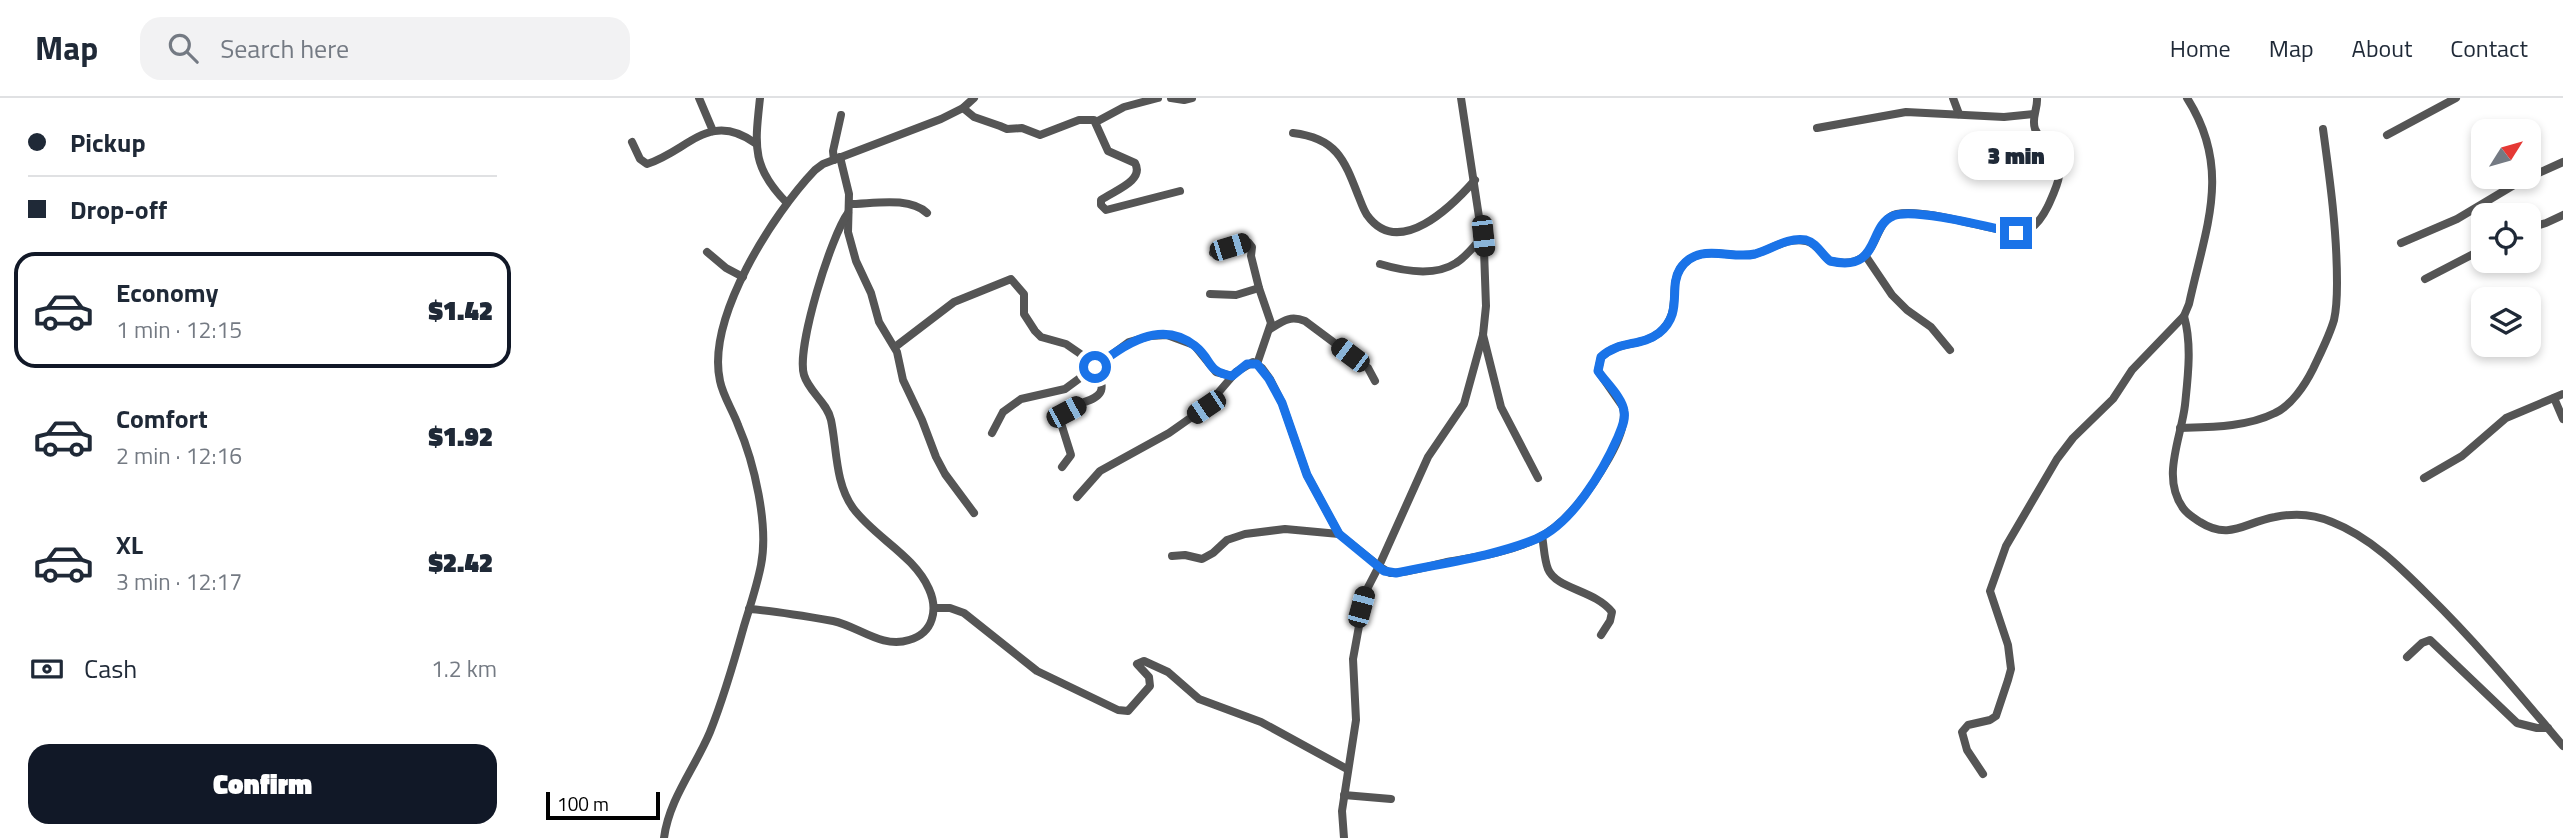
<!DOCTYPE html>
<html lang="en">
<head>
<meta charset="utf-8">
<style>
	body { margin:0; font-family:"Titillium Web",sans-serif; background:#f2f2f3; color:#1f2937; height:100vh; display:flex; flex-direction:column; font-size:26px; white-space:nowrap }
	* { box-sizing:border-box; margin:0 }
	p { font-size:23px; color:#747a83 }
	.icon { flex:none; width:38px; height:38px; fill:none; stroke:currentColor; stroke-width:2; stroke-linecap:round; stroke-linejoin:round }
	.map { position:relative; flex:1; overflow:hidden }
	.sheet { display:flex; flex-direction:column; background:#fff; width:525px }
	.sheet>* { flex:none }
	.banner { display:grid; align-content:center; height:154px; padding:0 28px; background:#fff }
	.needle { width:46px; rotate:53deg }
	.fabs { position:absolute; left:1946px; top:21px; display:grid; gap:14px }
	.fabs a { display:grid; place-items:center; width:70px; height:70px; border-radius:14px; background:#fff; box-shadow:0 4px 10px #0003; font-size:35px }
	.scale { position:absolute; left:21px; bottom:18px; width:114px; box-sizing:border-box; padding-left:7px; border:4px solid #000; border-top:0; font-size:19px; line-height:24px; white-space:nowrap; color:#000; -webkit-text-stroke:5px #fff; paint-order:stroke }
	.end { position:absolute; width:32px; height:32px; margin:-16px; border:9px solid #1a73e8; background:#fff; box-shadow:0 0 0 4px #fff }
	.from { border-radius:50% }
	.bubble { position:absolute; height:49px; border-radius:21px; background:#fff; box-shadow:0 4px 10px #0003; font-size:23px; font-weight:800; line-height:49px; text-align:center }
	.car { position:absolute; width:21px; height:42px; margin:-21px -10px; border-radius:9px; box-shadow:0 0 5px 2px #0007; background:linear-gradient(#222 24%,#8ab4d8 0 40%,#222 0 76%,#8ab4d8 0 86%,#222 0) }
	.banner b { display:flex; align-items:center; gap:24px; height:66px; font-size:26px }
	.banner b+b { border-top:2px solid #e0e1e3 }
	.banner i { width:18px; height:18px; background:#1f2937 }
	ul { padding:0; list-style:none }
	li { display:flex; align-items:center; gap:21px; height:116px; margin:0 14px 10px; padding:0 14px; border:4px solid transparent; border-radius:21px }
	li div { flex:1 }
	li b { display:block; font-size:26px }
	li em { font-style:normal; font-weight:800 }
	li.on { border-color:#111827 }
	li>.icon { width:63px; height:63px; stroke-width:1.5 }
	.pay { display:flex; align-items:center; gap:18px; height:77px; padding:0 28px; font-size:26px }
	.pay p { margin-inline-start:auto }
	.action { display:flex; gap:14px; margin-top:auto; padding:14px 28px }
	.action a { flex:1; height:80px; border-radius:21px; background:#111827; color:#fff; font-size:28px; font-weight:800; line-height:80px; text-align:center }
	header { display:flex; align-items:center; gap:42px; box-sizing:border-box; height:98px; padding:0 35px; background:#fff; border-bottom:2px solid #e0e1e3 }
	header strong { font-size:33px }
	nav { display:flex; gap:38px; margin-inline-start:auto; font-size:24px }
	.search { width:490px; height:63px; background:#f2f2f3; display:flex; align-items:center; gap:18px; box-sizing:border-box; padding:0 24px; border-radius:21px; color:#747a83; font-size:26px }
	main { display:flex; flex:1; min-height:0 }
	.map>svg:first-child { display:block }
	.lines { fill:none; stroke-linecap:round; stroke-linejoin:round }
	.minor { stroke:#555; stroke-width:8 }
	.route { stroke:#1a73e8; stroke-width:9 }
</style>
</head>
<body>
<header>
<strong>Map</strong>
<div class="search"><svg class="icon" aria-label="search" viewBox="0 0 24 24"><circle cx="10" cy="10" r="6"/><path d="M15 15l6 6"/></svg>Search here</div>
<nav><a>Home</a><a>Map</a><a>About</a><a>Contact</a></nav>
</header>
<main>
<section class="sheet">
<div class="banner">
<b><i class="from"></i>Pickup</b>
<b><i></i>Drop-off</b>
</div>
<ul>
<li class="on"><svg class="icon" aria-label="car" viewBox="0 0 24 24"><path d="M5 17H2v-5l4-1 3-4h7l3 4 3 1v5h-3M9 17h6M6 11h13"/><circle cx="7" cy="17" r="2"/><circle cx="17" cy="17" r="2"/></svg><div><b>Economy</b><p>1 min · 12:15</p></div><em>$1.42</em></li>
<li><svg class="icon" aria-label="car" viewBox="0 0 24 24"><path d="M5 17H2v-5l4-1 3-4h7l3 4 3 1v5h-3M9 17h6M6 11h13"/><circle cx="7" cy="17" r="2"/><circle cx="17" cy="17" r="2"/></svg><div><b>Comfort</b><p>2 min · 12:16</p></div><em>$1.92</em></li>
<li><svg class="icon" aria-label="car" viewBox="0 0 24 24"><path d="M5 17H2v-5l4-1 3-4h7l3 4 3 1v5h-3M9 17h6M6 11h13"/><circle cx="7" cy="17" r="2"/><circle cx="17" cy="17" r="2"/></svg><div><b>XL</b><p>3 min · 12:17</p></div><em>$2.42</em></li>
</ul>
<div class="pay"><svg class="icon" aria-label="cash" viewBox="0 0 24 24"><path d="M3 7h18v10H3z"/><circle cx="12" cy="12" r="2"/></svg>Cash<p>1.2 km</p></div>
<div class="action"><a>Confirm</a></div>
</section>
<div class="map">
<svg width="2038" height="740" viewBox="0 0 2038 740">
	<rect width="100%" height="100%" fill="#fff"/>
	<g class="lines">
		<g class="minor">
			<path d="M174 0 188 33"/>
			<path d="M235 0C230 47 226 69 262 105"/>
			<path d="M646 0 659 2 667 0"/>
			<path d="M936 0 959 152 961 208 958 237 939 306 903 359 854 468 865 475C883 475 904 468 922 464 952 459 987 454 1015 439 1045 423 1068 388 1084 360 1092 346 1102 325 1098 309L1073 273 1076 259C1094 242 1116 249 1134 235 1158 215 1143 190 1155 171 1173 143 1206 162 1230 156 1247 151 1262 139 1281 143 1292 145 1297 157 1305 163 1358 175 1344 122 1372 116 1396 111 1447 126 1472 131 1480 132 1490 136 1498 134 1510 131 1518 118 1523 108 1527 99 1533 87 1534 78 1535 60 1517 46 1510 31 1506 20 1513 11 1512 0"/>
			<path d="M1428 0 1434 16"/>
			<path d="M1662 0C1708 72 1680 131 1664 206L1659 218C1667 246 1663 278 1660 307 1656 341 1636 379 1658 410 1662 416 1669 420 1675 424 1705 443 1720 424 1750 419 1769 415 1789 416 1807 424 1845 439 1875 469 1903 497 1952 545 1994 596 2038 648"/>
			<path d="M438 10 449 19 475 28 482 31 497 30 515 37 554 22H569L583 53 610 65C620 83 588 93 576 102V107L581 112 655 93"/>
			<path d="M571 24 599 9 633 0"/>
			<path d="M1292 30 1381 14 1479 19 1509 16"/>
			<path d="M768 35C811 40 819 61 833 97 836 104 838 111 842 117 874 162 928 107 950 82"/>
			<path d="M1862 37 1931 0"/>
			<path d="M107 44 115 61 122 66C163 53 184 12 230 45"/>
			<path d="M315 59 324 96 323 134 331 163 346 195 354 224 372 254 378 282 397 322 411 359 420 376 449 415"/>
			<path d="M309 62 308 53 316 17"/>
			<path d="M324 106C347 106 384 98 402 115"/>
			<path d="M2004 130 2021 125 2038 117"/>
			<path d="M1876 145 1932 121 1994 84 2038 64"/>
			<path d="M182 154 201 170 218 179"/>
			<path d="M688 155 723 144 727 149 726 158 734 190 746 225 732 266"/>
			<path d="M1340 157 1367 197 1382 212 1406 229 1425 252"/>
			<path d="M855 166C878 173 909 179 931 165 941 159 950 147 958 138"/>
			<path d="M1900 181 1958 151"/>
			<path d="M685 196 711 197 734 190"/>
			<path d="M745 231C758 223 765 217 780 223L843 270 850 283"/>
			<path d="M958 237 976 309 1013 380"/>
			<path d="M370 249 429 204 486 181 499 196V216L510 233 516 239 541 246 557 257"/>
			<path d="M2029 300 2038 321"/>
			<path d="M1655 330C1686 329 1722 329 1750 315 1766 308 1780 287 1788 271 1795 256 1804 239 1809 222 1812 209 1812 198 1812 185 1812 133 1805 82 1798 31"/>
			<path d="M467 335 478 314 496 301 540 291 604 244 625 238 642 237 669 247 691 274 707 278"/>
			<path d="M537 369 546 357 535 322C547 295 594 312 570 269"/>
			<path d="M1899 380 1937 358 1981 320 2038 296"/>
			<path d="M552 399 575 373 644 335 681 309 711 274 728 264 737 270 745 281 757 305 782 377 814 436 854 468 840 495 828 561 831 622 817 713 819 740"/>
			<path d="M1017 438C1019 448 1019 461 1023 471 1031 491 1070 492 1087 514L1085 523 1076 537"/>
			<path d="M647 458 660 457 677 461 688 455 702 442 720 436 760 431 814 436"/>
			<path d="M410 510H425L439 515 512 573 593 612 603 613 625 588 624 579 612 566 619 563 643 574 674 601 736 624 822 671"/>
			<path d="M224 511C252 513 280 518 308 523 333 528 357 551 384 542 409 535 413 511 404 491 389 457 349 439 328 410 310 385 312 351 306 322 302 304 284 294 279 277 271 250 306 138 323 115"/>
			<path d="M1882 559 1897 545 1905 542 1992 625 2012 630H2023"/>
			<path d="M1458 676 1442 652 1437 634 1443 627 1465 622 1471 618 1483 582 1486 571 1483 547 1465 493 1481 448 1532 361 1548 340 1588 301 1607 272 1659 218"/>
			<path d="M819 697 866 701"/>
			<path d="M139 740C144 701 170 670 185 634 199 599 209 564 219 528 225 508 232 488 236 467 244 427 229 364 213 327 208 313 198 298 195 283 181 220 248 116 290 72L298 66 416 21 438 10 449 0"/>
		</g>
	</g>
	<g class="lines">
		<path class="route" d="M570 269C598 248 635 220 670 248 688 262 680 273 707 278L722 266H732L744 281 757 305 782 377 814 436 859 473 871 475C917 465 967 459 1011 441 1047 426 1078 373 1093 339 1096 331 1101 322 1099 313 1097 299 1081 285 1073 273L1076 259C1094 242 1116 249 1134 235 1159 215 1143 190 1155 171 1173 143 1205 162 1230 156 1247 151 1262 139 1281 142 1292 145 1297 157 1305 163 1356 175 1342 129 1368 118 1388 109 1468 130 1491 135"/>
	</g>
</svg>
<div class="fabs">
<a><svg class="needle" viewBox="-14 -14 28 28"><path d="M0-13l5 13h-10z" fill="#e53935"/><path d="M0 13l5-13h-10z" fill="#747a83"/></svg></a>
<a><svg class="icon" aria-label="locate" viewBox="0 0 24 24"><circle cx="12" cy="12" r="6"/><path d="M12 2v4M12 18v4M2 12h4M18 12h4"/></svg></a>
<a><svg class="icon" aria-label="layers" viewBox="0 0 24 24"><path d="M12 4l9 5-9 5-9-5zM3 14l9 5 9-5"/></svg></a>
</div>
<div class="scale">100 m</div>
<i class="end from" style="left:570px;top:269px"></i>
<i class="end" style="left:1491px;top:135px"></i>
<div class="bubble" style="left:1433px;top:33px;width:116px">3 min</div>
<i class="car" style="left:958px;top:138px;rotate:174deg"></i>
<i class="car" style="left:705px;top:149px;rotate:73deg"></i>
<i class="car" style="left:825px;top:257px;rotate:307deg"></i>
<i class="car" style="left:681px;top:309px;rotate:236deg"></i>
<i class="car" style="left:541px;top:314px;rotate:62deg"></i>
<i class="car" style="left:836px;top:509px;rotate:15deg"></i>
</div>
</main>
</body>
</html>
